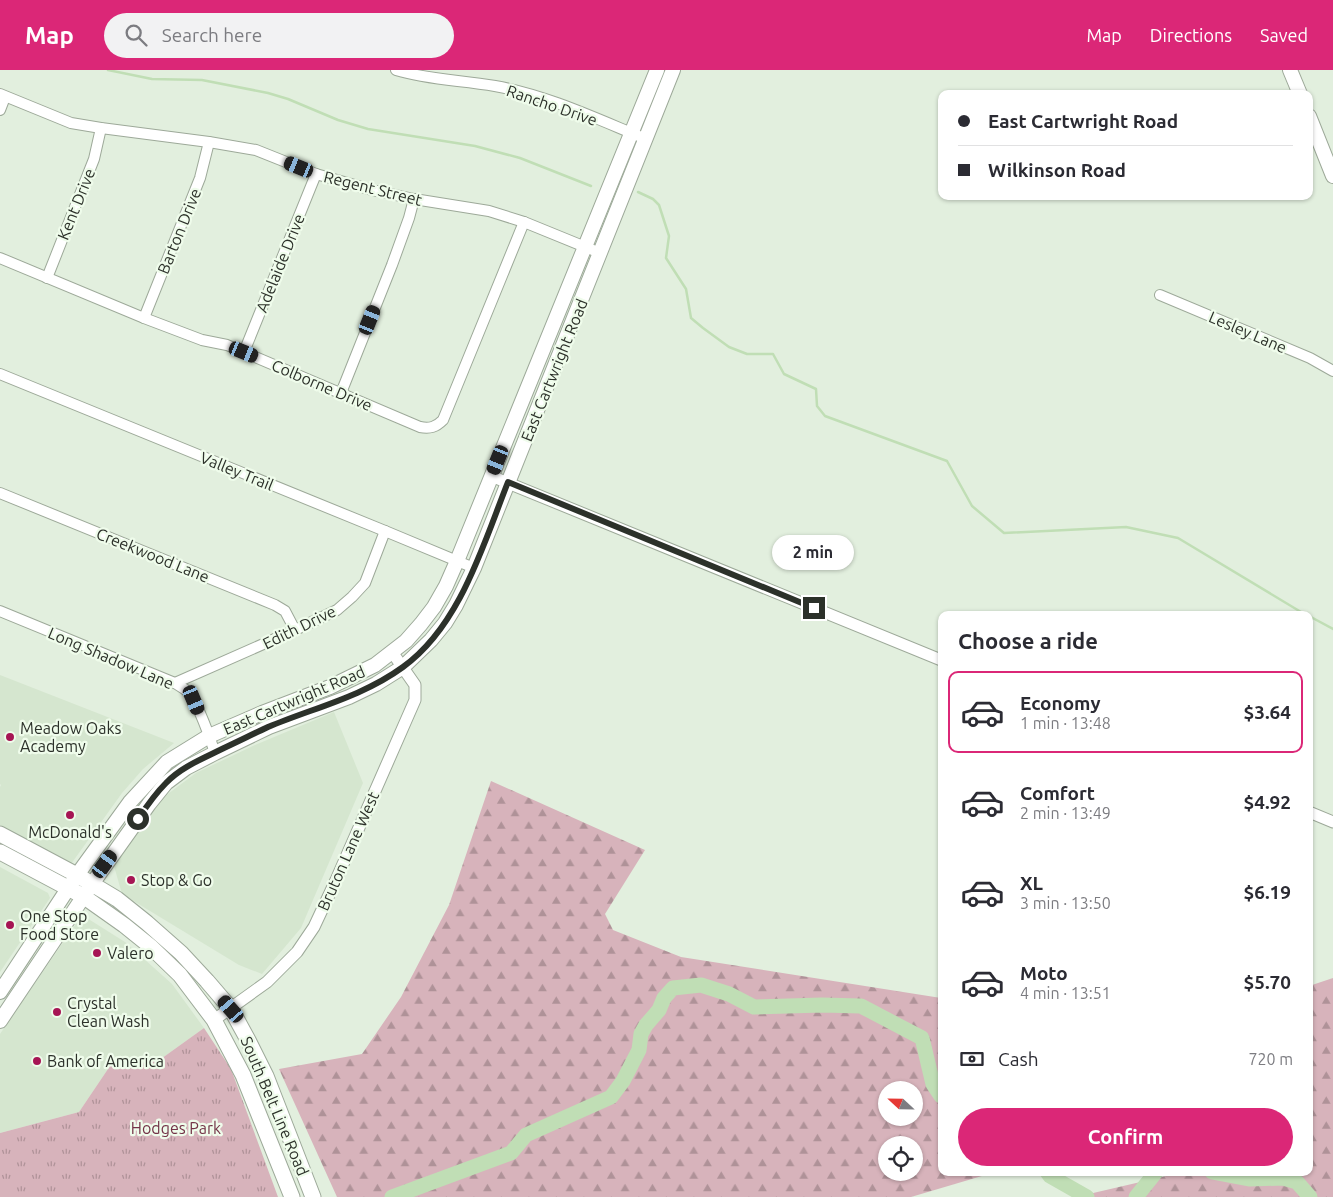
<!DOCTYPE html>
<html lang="en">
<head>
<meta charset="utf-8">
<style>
	body { margin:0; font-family:Ubuntu,sans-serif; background:#f2f2f3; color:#2b2b33; height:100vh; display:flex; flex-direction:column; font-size:19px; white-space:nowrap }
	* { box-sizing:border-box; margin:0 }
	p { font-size:16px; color:#7c7c81 }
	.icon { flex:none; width:28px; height:28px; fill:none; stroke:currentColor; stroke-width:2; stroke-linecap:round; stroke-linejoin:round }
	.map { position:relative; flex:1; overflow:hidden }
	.details { position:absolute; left:938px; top:541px; width:375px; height:565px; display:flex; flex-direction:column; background:#fff; border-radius:10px; box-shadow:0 1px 4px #0004 }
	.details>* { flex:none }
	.banner { position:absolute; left:938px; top:20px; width:375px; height:110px; border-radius:10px; box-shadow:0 1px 4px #0004; display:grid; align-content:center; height:110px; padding:0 20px; background:#fff }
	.needle { width:32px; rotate:292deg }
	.controls { position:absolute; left:878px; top:1011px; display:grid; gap:10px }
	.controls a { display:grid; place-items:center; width:45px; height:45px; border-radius:50%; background:#fff; box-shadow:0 1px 4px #0004; font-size:25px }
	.end { position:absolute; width:22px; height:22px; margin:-11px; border:6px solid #2c312a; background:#fff; box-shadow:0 0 0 2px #fff }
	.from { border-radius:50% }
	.bubble { position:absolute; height:35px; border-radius:18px; background:#fff; box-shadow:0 1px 4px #0004; font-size:16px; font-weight:700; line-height:35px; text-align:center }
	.car { position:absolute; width:15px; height:30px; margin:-15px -8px; border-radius:6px; box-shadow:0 0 4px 1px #0007; background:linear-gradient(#222 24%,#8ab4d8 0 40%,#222 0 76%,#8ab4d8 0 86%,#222 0) }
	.banner b { display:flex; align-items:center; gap:18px; height:48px; font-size:19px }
	.banner b+b { border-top:1px solid #e1e1e2 }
	.banner i { width:12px; height:12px; background:#2b2b33 }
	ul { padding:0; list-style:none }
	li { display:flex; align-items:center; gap:15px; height:82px; margin:0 10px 8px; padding:0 10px; border:2px solid transparent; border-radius:10px }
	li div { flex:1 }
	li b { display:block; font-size:19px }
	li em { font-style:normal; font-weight:700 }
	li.current { border-color:#db2777 }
	li>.icon { width:45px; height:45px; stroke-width:1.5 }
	h2 { padding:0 20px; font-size:22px; line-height:60px }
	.pay { display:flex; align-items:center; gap:12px; height:55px; padding:0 20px; font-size:19px }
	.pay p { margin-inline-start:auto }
	.cta { display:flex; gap:10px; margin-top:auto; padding:10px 20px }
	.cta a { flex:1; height:58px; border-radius:30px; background:#db2777; color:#fff; font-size:20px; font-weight:700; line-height:58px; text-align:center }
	header { display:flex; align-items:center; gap:30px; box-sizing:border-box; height:70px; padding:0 25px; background:#db2777; color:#fff }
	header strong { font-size:24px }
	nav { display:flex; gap:28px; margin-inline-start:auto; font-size:18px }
	.search { width:350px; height:45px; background:#f2f2f3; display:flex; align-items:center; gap:12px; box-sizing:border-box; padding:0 18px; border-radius:28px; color:#7c7c81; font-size:19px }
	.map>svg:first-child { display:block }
	.built { fill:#d5e6cf }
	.grass { fill:url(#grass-tufts) }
	.forest { fill:url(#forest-firs); fill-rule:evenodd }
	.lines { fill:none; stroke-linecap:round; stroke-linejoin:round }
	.stream { stroke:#c0deb5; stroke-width:2.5 }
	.river { stroke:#c0deb5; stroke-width:15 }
	.minor-casing { stroke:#9da999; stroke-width:12 }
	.tertiary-casing { stroke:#9da999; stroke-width:13 }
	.secondary-casing { stroke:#9da999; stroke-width:16 }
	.primary-casing { stroke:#9da999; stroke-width:17 }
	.minor { stroke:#fff; stroke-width:10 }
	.tertiary { stroke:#fff; stroke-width:11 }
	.secondary { stroke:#fff; stroke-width:14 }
	.primary { stroke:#fff; stroke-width:15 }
	.route { stroke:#2c312a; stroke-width:6 }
	.poi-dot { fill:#a61554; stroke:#effceb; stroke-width:2 }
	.labels { text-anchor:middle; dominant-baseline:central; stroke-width:4.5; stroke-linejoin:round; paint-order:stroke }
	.street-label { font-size:16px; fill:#2c312a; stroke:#effceb }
	.poi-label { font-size:16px; fill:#2c312a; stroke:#effceb; text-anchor:start }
	.park-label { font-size:16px; fill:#733347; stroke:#effceb }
</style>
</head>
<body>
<header>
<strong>Map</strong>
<div class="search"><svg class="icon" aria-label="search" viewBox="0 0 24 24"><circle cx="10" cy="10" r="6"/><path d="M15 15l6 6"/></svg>Search here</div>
<nav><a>Map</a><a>Directions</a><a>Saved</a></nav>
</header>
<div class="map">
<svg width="1333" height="1127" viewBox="0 0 1333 1127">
	<defs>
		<pattern id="grass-tufts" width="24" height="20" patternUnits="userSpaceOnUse" patternTransform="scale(1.25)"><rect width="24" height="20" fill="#d7b3bb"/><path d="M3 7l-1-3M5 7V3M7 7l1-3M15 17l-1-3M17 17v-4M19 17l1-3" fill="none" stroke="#af9298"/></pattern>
		<pattern id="forest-firs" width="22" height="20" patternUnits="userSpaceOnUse" patternTransform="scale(1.25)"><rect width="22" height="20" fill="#d7b3bb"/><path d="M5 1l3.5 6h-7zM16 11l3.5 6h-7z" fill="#af9298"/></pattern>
	</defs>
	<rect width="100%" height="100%" fill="#e2efde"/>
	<g class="built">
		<path d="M0 605 174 673 143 699 122 723 71 794 0 755V717L1 715 0 714Z"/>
		<path d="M334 642 363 713 301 858 262 904 239 895 122 824 114 796 143 752 161 729 196 703 255 675Z"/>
		<path d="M0 797 48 823 50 828 0 902Z"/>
		<path d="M82 845 125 872 172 914 204 958 158 991 110 996 79 1042 0 1063V964Z"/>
	</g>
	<path class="grass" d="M204 958 231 999 278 1127H0V1063L79 1042 110 996 158 991Z"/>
	<g class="forest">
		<path d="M491 711 645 780 605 844 613 860 681 887 941 928V1102L992 1103 911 1127H337L279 999 362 984 401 927 449 835ZM886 1020H914V1048H886ZM886 1075H914V1102H886Z"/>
		<path d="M1333 908V1127H1076L1179 1103 1309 1102V922L1312 915Z"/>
	</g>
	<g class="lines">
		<g class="stream">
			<path d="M108 0 152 9 202 10 268 23 288 29 338 50 368 59 475 76 520 88 591 116"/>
			<path d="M638 122 653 129 659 135 669 166 666 188 686 219 691 248 703 258 729 277 747 284H773L784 304 816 319 817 336 825 346 947 391 972 436 1004 463 1126 457 1178 468 1306 545"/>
			<path d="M1309 546 1333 559"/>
		</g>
		<g class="river">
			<path d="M1047 1102 1050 1106 1087 1127"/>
			<path d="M1212 1102 1249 1109 1283 1108 1297 1112 1310 1127"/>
			<path d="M392 1127 511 1083 526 1065 611 1027 623 1011 639 980 641 964 646 955 659 940 664 928 673 918 701 915 729 924 754 937 822 935 861 936 922 968 933 1014 941 1026"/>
			<path d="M1136 1127 1156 1102"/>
		</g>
		<g class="minor-casing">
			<g id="minor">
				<path d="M396 0C428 10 462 10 495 16 547 25 597 49 646 69"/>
				<path d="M0 24 71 53 101 58 209 72 256 80 316 104 372 120 414 129 489 141 524 152 600 183"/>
				<path d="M0 40 5 27"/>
				<path d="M0 188 144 248 202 270 227 275 420 357C430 359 436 357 443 350L524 152"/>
				<path d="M47 208 94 89 101 58"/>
				<path d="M1160 225 1310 288 1333 301"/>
				<path d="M144 248 200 108 209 72"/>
				<path d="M244 282 316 104"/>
				<path d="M0 304 385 461 474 498"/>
				<path d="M341 323 392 195 409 148 414 129"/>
				<path d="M0 423 275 535 285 541 295 560"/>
				<path d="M0 541 175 613C179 616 184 618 188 622 198 633 210 668 215 683"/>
				<path d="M175 613 295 560 337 540 352 527 365 513 385 461"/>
			</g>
		</g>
		<g class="tertiary-casing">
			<g id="tertiary">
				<path d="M491 406 941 590"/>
				<path d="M1309 742 1333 752"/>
				<path d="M214 950 267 912 297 882 314 857 336 810 415 630V615L392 582"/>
			</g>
		</g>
		<g class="secondary-casing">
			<g id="secondary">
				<path d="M1290 0 1300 24"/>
				<path d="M1309 46 1333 106"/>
				<path d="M0 922 77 805 130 732 167 692 209 666 262 643 330 617 375 595 406 571 421 554 434 537 446 516 457 491 657 0"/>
				<path d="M0 951 92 814 149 734 166 713 186 698 215 683 269 657 349 627 376 614 403 597 431 570 445 553 456 535 474 498 673 0"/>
			</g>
		</g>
		<g class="primary-casing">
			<g id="primary">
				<path d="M0 764 77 805 117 829 147 853 181 883 207 911 231 939 248 970 266 1006 313 1127"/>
				<path d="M0 782 83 826 124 855 150 876 180 905 214 950 243 1005 292 1127"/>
			</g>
		</g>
		<use href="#minor" class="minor"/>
		<use href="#tertiary" class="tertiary"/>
		<use href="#secondary" class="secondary"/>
		<use href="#primary" class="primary"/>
	</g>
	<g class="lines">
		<path class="route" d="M138 749C146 737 155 724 166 713 181 697 204 688 224 678 239 671 253 664 268 657 313 638 362 627 403 597 460 556 483 475 508 412L814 538"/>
	</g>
	<g class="poi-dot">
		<circle cx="10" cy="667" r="5"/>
		<circle cx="70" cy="745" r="5"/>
		<circle cx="131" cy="810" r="5"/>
		<circle cx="10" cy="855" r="5"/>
		<circle cx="97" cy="883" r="5"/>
		<circle cx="57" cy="942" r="5"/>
		<circle cx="37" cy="991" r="5"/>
	</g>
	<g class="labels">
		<g class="street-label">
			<text transform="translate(552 35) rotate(19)">Rancho Drive</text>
			<text transform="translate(373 118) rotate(14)">Regent Street</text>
			<text transform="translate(76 134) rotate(-68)">Kent Drive</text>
			<text transform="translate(179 161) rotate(-68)">Barton Drive</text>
			<text transform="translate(280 193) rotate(-68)">Adelaide Drive</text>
			<text transform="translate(1248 262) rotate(23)">Lesley Lane</text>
			<text transform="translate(554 300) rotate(-68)">East Cartwright Road</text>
			<text transform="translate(322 315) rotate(23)">Colborne Drive</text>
			<text transform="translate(237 401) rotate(22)">Valley Trail</text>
			<text transform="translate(153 485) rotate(22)">Creekwood Lane</text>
			<text transform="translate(299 557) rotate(-26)">Edith Drive</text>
			<text transform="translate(111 588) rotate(23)">Long Shadow Lane</text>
			<text transform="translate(294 630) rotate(-23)">East Cartwright Road</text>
			<text transform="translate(348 781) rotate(-66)">Bruton Lane West</text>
			<text transform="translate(275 1036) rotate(67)">South Belt Line Road</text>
		</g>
		<g class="poi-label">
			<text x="20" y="658">Meadow Oaks<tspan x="20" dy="18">Academy</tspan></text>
			<text x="70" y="762" text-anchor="middle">McDonald's</text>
			<text x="141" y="810">Stop &amp; Go</text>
			<text x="20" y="846">One Stop<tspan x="20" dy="18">Food Store</tspan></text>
			<text x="107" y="883">Valero</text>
			<text x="67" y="933">Crystal<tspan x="67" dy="18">Clean Wash</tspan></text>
			<text x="47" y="991">Bank of America</text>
		</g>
		<g class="park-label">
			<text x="176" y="1058">Hodges Park</text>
		</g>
	</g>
</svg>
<div class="controls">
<a><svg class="needle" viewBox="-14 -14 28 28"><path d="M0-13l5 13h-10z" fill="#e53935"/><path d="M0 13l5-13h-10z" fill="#7c7c81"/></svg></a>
<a><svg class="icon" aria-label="locate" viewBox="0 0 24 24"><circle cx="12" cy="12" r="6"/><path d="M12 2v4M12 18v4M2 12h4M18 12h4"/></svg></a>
</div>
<i class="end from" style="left:138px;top:749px"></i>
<i class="end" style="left:814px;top:538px"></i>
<div class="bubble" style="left:772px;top:465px;width:82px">2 min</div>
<i class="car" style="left:299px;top:97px;rotate:292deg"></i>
<i class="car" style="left:370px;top:250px;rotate:22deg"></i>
<i class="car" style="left:244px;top:282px;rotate:112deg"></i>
<i class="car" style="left:498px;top:390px;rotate:202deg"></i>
<i class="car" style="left:194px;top:630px;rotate:157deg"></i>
<i class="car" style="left:105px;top:794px;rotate:36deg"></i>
<i class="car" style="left:231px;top:939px;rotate:319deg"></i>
<div class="banner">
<b><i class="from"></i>East Cartwright Road</b>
<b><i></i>Wilkinson Road</b>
</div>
<section class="details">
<h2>Choose a ride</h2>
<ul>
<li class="current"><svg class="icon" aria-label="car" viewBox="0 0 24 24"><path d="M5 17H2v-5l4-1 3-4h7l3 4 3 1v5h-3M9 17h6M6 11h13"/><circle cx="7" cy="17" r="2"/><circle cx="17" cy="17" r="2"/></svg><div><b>Economy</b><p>1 min · 13:48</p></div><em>$3.64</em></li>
<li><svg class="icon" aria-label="car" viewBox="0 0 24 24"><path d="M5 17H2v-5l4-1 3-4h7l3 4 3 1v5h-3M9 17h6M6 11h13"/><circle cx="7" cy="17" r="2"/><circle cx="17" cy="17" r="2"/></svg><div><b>Comfort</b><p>2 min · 13:49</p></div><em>$4.92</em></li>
<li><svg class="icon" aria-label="car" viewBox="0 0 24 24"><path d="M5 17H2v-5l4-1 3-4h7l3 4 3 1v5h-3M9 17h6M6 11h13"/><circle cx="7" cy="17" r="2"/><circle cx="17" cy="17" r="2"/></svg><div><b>XL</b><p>3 min · 13:50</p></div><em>$6.19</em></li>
<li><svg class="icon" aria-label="car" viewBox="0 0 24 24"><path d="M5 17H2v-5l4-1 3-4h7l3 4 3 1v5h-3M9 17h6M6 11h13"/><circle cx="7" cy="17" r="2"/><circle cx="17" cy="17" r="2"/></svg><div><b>Moto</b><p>4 min · 13:51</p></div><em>$5.70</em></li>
</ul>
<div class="pay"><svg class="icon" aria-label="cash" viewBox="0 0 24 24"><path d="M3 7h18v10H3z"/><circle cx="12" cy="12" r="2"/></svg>Cash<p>720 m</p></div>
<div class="cta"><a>Confirm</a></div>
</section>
</div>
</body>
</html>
